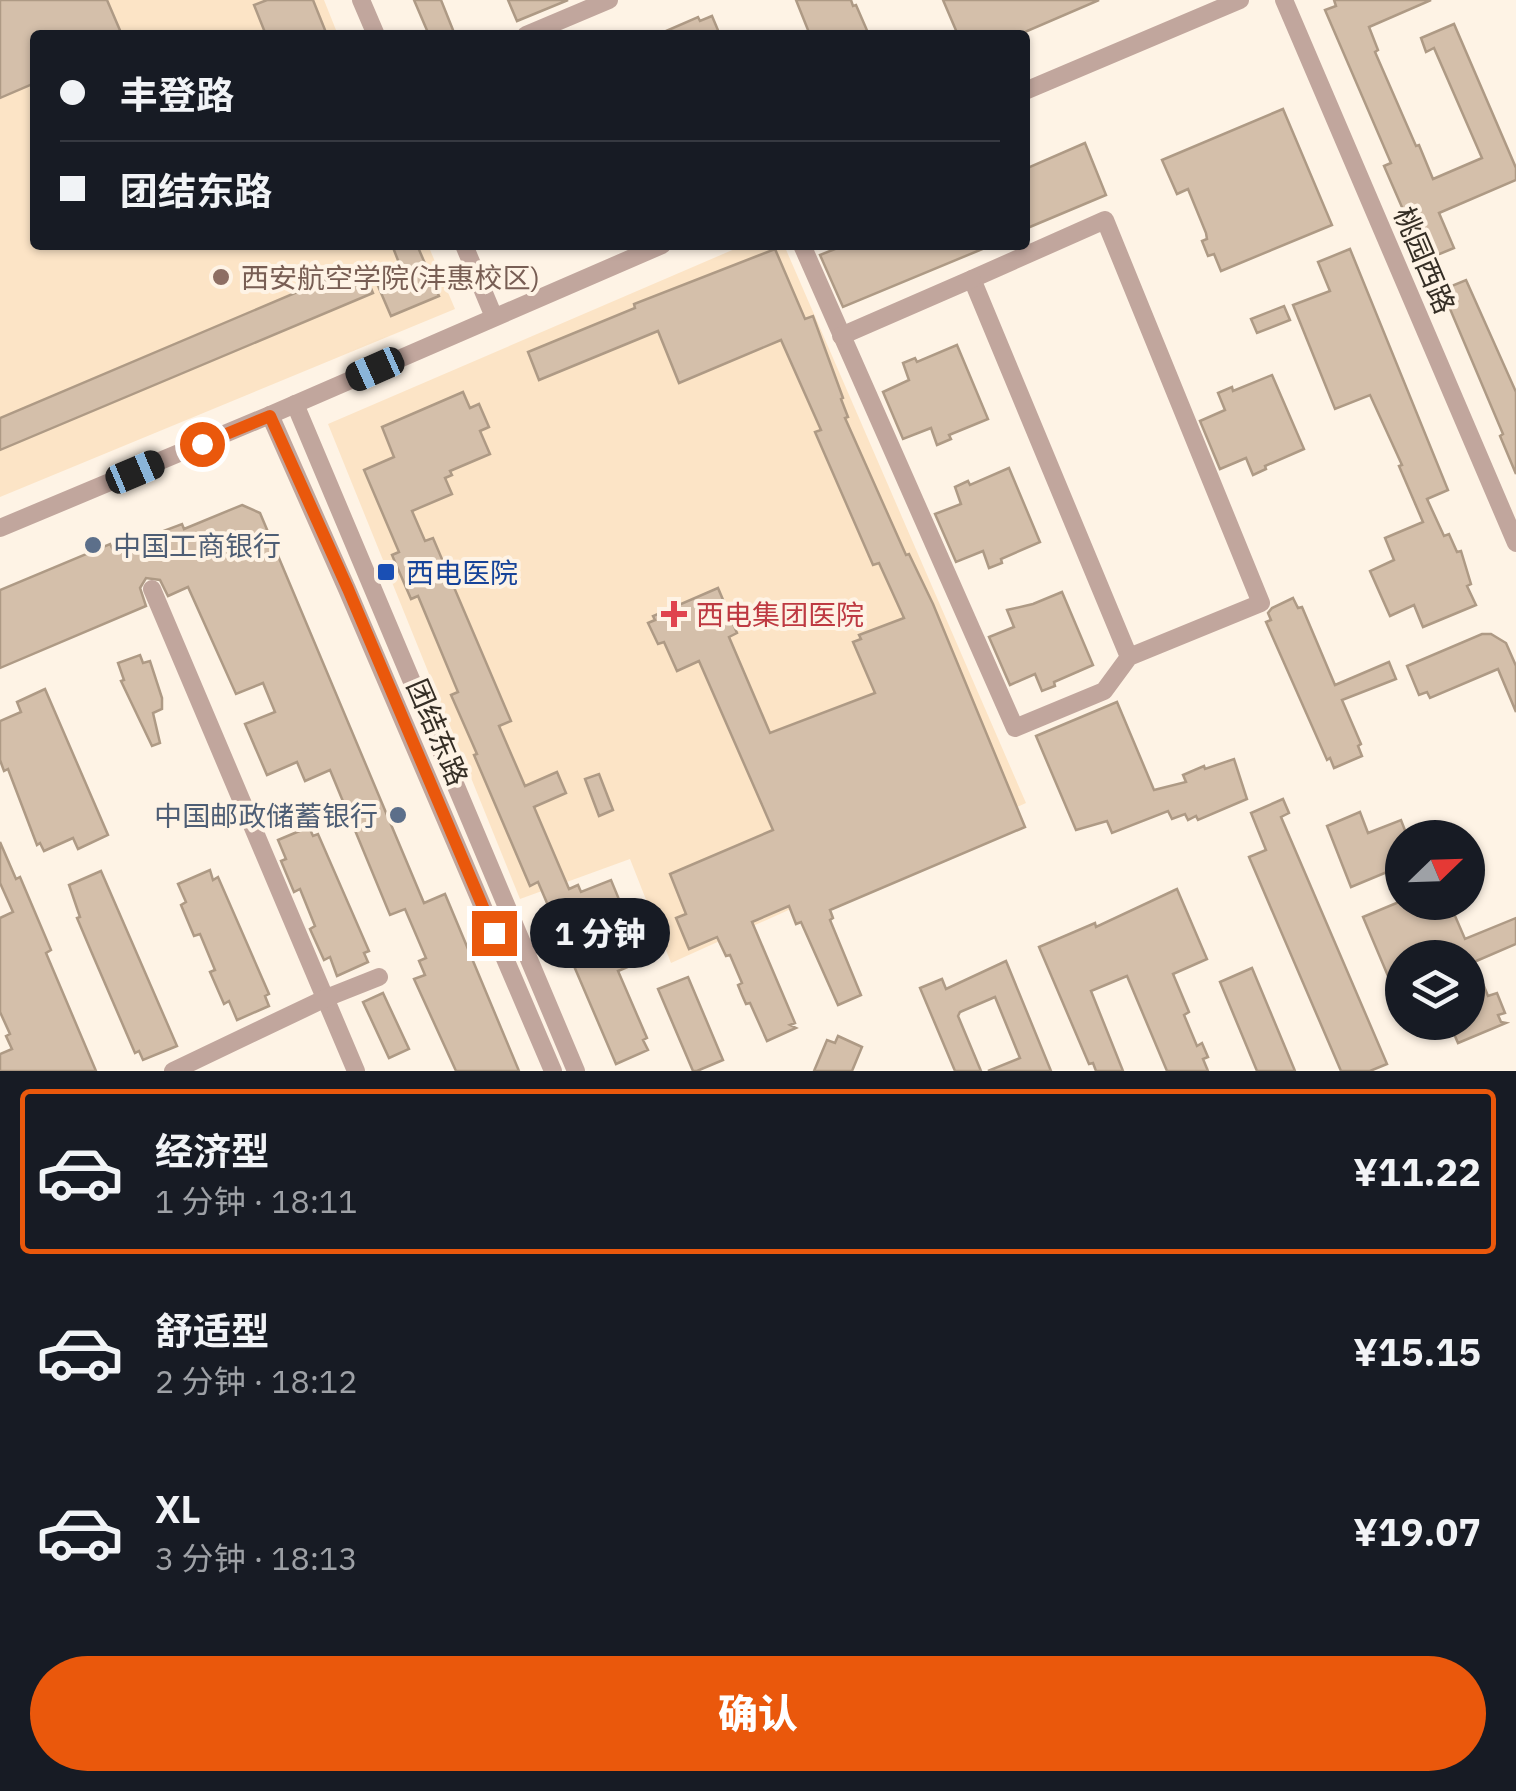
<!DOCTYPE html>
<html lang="zh">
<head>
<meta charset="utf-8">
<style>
	body { margin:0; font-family:"IBM Plex Sans","Noto Sans SC",sans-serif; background:#242831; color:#f1f3f6; height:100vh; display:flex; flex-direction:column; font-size:38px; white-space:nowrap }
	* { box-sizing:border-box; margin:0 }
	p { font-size:32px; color:#9ea1a6 }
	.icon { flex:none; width:55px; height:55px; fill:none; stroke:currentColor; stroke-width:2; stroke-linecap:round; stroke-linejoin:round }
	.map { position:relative; height:1071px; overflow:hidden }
	.side { display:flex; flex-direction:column; background:#171b24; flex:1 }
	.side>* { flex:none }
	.guide { position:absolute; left:30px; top:30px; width:1000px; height:220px; border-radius:10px; box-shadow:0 2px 8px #0004; display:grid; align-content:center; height:220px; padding:0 30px; background:#171b24 }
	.needle { width:65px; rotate:67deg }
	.controls { position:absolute; left:1385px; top:820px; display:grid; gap:20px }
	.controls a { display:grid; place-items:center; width:100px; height:100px; border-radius:50%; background:#171b24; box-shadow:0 2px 8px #0004; font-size:50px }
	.end { position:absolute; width:45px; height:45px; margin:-22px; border:12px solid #ea580c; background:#fff; box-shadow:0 0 0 5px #fff }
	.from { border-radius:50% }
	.bubble { position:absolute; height:70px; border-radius:35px; background:#171b24; box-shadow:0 2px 8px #0004; font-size:32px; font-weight:800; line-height:70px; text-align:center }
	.car { position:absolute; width:30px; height:60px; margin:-30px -15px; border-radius:12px; box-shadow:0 0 8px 2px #0007; background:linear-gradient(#222 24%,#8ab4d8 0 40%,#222 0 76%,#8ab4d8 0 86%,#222 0) }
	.guide b { display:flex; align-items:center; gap:35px; height:95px; font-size:38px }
	.guide b+b { border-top:2px solid #363941 }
	.guide i { width:25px; height:25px; background:#f1f3f6 }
	ul { padding:18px 0 0; list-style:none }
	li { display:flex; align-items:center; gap:30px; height:165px; margin:0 20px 15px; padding:0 10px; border:5px solid transparent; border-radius:10px }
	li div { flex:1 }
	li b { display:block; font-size:38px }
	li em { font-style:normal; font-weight:800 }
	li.current { border-color:#ea580c }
	li>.icon { width:90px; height:90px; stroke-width:1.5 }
	.action { display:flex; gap:20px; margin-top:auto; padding:20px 30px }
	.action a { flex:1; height:115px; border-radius:60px; background:#ea580c; color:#fff; font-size:40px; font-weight:800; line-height:115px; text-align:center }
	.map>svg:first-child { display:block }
	.built { fill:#fce4c6 }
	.building { fill:#d4bfaa; stroke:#ae9a85; stroke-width:2.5 }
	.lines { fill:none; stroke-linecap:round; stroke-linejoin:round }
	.minor { stroke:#c1a69d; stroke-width:18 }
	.route { stroke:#ea580c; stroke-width:12 }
	.education-dot { fill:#8d6e63; stroke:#fef3e5; stroke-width:4 }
	.service-dot { fill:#5c6f8a; stroke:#fef3e5; stroke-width:4 }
	.transit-dot { fill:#1a4fb4; stroke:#fef3e5; stroke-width:4 }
	.health-dot { fill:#e0444e; stroke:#fef3e5; stroke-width:4 }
	.labels { text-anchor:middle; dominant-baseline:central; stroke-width:8; stroke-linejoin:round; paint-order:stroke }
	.street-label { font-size:28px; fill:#352e25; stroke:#fef3e5 }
	.education-label { font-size:28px; fill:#785e54; stroke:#fef3e5; text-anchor:start }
	.service-label { font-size:28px; fill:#4e5e75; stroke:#fef3e5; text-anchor:start }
	.transit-label { font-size:28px; fill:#164399; stroke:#fef3e5; text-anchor:start }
	.health-label { font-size:28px; fill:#be3a42; stroke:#fef3e5; text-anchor:start }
</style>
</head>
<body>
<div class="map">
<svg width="1516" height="1071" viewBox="0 0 1516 1071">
	<rect width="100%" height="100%" fill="#fef3e5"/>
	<g class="built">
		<path d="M0 0H324L338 35H35V245H428L455 309 0 497Z"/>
		<path d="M744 245H784L1026 803 671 963 630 859 520 899 328 424Z"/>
	</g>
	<g class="building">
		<path d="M0 0H107L122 35H35V83L0 98Z"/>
		<path d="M267 0H313L327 35H266L254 5Z"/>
		<path d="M414 0H441L455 35H429Z"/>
		<path d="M508 0H568L517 21Z"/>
		<path d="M796 0H851L853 6 856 5 869 35H810Z"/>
		<path d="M943 0H1099L1018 35H958Z"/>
		<path d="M1334 0H1431L1369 27 1378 50 1375 52 1416 146 1419 145 1433 179 1482 158 1434 48 1426 52 1421 38 1454 24 1516 168V180L1439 213 1454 248 1425 260 1384 166 1391 163 1325 10 1336 6Z"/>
		<path d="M712 16 720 35H657L698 17 700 21Z"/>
		<path d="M1283 109 1332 225 1221 271 1214 254 1208 256 1202 241 1207 239 1206 233 1188 189 1177 194 1162 160Z"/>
		<path d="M1085 143 1106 195 1025 229V169Z"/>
		<path d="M392 245H417L439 296 391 316 375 279 401 268Z"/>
		<path d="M845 245H992L843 307 820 255Z"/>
		<path d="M775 249 805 319 813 316 843 398 841 399 848 417 845 418 906 555 909 554 933 604 1025 827 830 910 833 918 830 920 861 995 838 1005 801 922 796 924 789 906 752 922 795 1023 790 1025 796 1028 767 1041 750 1003 746 1004 742 995 738 985 742 983 730 955 726 956 717 937 689 949 676 918 686 914 670 874 773 830 699 661 677 671 664 642 658 644 648 623 655 620 653 616 718 588 737 633 729 637 770 733 875 693 853 642 861 639 859 635 904 618 879 563 873 565 815 432 821 430 781 340 679 383 658 331 539 380 528 352 635 308 634 304Z"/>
		<path d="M1350 249 1448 490 1427 499 1444 536 1449 534 1457 552 1461 551 1471 584 1467 586 1476 605 1423 627 1414 605 1390 616 1370 571 1394 560 1385 538 1423 522 1399 466 1402 465 1370 395 1335 409 1293 305 1330 291 1318 262Z"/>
		<path d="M361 265 373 293 0 450V418Z"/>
		<path d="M1466 280 1516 392V474L1500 436 1503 434 1442 290Z"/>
		<path d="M1284 306 1290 320 1257 333 1251 319Z"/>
		<path d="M957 345 988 419 949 435 951 439 937 445 931 428 903 439 883 392 909 380 903 363 915 358 917 362Z"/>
		<path d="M1272 375 1304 449 1265 466 1266 469 1253 475 1246 458 1220 469 1200 421 1225 410 1218 393 1232 387 1233 391Z"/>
		<path d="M463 392 470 408 479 404 489 427 480 431 490 454 450 471 452 475 445 478 452 494 412 511 425 541 433 538 511 721 499 726 525 786 557 772 566 793 534 807 569 889 578 885 581 892 611 880 644 960 618 971 647 1038 643 1040 648 1050 616 1064 538 882 530 886 474 755 477 754 451 695 458 692 418 596 411 599 392 555 399 552 364 470 394 457 382 427Z"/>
		<path d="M1009 468 1040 542 1001 559 1002 563 989 568 983 551 956 562 935 514 961 504 955 487 968 481 970 485Z"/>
		<path d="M242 505 260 513 424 903 445 894 519 1071H456L414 979 425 975 419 961 426 958 405 909 390 915 330 770 305 781 297 762 267 775 245 724 275 712 263 683 236 694 188 587 168 596 160 580 146 578 140 588 146 606 0 668V590L110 544 113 550 182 524 184 529Z"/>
		<path d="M1062 592 1093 665 1054 682 1055 686 1042 691 1035 674 1010 685 989 637 1014 627 1007 610 1033 604Z"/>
		<path d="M1293 598 1298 608 1302 607 1335 685 1389 662 1396 679 1342 700 1361 744 1358 746 1362 756 1334 768 1330 758 1327 760 1266 622 1271 620 1268 613 1272 608Z"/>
		<path d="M1482 634H1491L1506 643 1516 666V712L1498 669 1430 698 1427 692 1419 695 1407 666Z"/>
		<path d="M140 655 143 663 150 661 162 698V709L153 713 160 743 152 746 121 681 124 680 118 663Z"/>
		<path d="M45 689 108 835 78 849 73 838 44 851 40 843 37 845 8 769 4 771 0 760V721L21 712 17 702Z"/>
		<path d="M1117 702 1154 790 1186 782 1183 775 1204 766 1205 769 1234 759 1247 799 1198 820 1196 816 1188 820 1185 814 1172 819 1168 811 1112 833 1107 821 1076 830 1036 736Z"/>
		<path d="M599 774 613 810 599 816 585 779Z"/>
		<path d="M1283 799 1289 813 1281 817 1387 1064 1370 1071H1341L1249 857 1266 850 1251 813Z"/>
		<path d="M1360 812 1368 833 1401 820 1408 838H1402V902H1449L1465 939 1516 918V944L1474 962 1488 996 1497 993 1505 1013 1498 1015 1501 1022 1506 1023 1458 1043 1449 1022H1468V958H1402V1009L1363 917 1399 902 1387 872 1351 887 1327 826Z"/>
		<path d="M309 827 313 836 318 834 369 951 364 953 368 962 337 976 330 957 324 960 310 929 315 926 300 889 294 892 281 861 286 859 278 840Z"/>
		<path d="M0 842 16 879 20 877 51 950 46 953 96 1071H0V1054L12 1049 6 1036 10 1034 0 1012V918L13 912 0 883Z"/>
		<path d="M210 870 213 880 218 877 269 994 265 996 269 1006 237 1020 229 1001 224 1004 210 972 215 970 200 934 194 936 181 905 186 902 178 884Z"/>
		<path d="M101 871 177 1046 143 1060 139 1051 135 1053 91 951 77 918 80 917 69 885Z"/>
		<path d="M1177 889 1207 959 1173 974 1189 1012 1184 1015 1197 1046 1202 1043 1208 1057 1203 1059 1208 1071H1167L1127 976 1091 991 1123 1071H1096L1093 1063 1089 1064 1039 947 1095 923 1096 927Z"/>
		<path d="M1006 961 1051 1071H988L1020 1058 995 997 960 1012 958 1016 981 1071H955L920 988 942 979 946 989Z"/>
		<path d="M1252 968 1295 1071H1257L1220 982Z"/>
		<path d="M688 977 723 1060 697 1071H693L658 989Z"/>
		<path d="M383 993 409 1049 389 1058 363 1002Z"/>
		<path d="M838 1036 862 1047 852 1071H814L827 1040 835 1043Z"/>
	</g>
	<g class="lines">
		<g class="minor">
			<path d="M361 0 376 35"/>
			<path d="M1284 0 1516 543"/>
			<path d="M526 35 609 0"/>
			<path d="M1025 91 1240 0"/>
			<path d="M464 245 494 317"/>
			<path d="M802 245 1015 728 1104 691 1129 657 1261 603 1105 220 972 279 1129 657"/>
			<path d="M841 336 972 279"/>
			<path d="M295 404 576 1071"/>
			<path d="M270 415 347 589 553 1071"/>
			<path d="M0 528 270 415 662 245"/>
			<path d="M152 589 356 1071"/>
			<path d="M173 1071 326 998 379 977"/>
		</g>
	</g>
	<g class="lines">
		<path class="route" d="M202 444 270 416 348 589 494 933"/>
	</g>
	<circle class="education-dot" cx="221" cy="277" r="10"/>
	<g class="service-dot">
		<circle cx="93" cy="545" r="10"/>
		<circle cx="398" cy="815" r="10"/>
	</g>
	<rect class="transit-dot" x="376" y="562" width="20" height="20" rx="5"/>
	<path class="health-dot" d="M669 599h10v10h10v10h-10v10h-10v-10h-10v-10h10z"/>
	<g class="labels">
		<g class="street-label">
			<text transform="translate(1425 260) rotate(67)">桃园西路</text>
			<text transform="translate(438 732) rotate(67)">团结东路</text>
		</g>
		<g class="education-label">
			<text x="241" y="277">西安航空学院(沣惠校区)</text>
		</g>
		<g class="service-label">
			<text x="113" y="545">中国工商银行</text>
			<text x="378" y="815" text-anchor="end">中国邮政储蓄银行</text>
		</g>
		<g class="transit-label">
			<text x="406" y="572">西电医院</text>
		</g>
		<g class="health-label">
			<text x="696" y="614">西电集团医院</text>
		</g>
	</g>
</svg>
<div class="controls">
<a><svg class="needle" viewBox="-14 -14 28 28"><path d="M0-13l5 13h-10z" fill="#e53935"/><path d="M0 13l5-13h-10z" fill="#9ea1a6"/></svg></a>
<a><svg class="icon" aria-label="layers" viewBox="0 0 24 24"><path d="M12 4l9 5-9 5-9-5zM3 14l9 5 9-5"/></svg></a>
</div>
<i class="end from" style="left:202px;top:444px"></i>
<i class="end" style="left:494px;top:933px"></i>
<div class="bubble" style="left:530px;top:898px;width:140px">1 分钟</div>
<i class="car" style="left:375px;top:369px;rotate:246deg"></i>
<i class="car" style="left:135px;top:472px;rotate:67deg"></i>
<div class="guide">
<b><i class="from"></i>丰登路</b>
<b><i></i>团结东路</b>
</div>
</div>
<section class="side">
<ul>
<li class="current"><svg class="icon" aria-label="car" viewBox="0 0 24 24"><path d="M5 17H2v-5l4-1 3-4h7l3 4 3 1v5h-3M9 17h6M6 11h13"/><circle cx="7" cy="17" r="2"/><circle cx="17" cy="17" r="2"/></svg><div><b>经济型</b><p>1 分钟 · 18:11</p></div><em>¥11.22</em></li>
<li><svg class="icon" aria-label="car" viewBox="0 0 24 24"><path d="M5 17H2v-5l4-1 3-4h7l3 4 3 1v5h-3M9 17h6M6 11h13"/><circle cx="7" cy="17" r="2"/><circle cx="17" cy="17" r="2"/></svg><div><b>舒适型</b><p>2 分钟 · 18:12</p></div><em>¥15.15</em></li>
<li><svg class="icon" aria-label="car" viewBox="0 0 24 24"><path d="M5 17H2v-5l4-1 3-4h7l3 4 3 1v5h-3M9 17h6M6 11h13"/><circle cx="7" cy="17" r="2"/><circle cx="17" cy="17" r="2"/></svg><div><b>XL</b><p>3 分钟 · 18:13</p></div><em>¥19.07</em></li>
</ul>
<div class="action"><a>确认</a></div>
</section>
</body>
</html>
